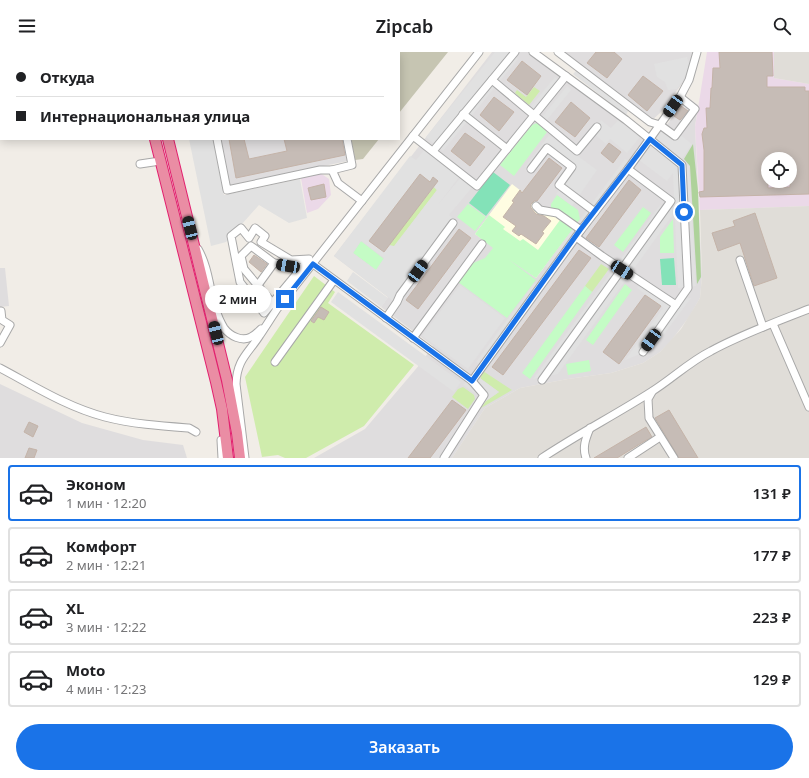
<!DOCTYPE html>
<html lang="ru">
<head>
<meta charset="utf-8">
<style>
	body { margin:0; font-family:"Noto Sans",sans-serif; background:#f6f6f6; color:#202124; height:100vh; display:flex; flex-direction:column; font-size:15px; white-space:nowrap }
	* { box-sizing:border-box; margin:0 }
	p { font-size:13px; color:#757577 }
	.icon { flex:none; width:22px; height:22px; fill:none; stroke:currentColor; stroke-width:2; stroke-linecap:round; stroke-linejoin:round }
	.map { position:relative; height:406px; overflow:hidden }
	.panel { display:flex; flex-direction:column; background:#fff; flex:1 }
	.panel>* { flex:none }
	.top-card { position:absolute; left:0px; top:0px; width:400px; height:88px; box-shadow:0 2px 10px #0003; display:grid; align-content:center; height:88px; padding:0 16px; background:#fff }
	.fabs { position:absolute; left:761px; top:100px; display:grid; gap:8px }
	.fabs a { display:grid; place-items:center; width:36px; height:36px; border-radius:50%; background:#fff; box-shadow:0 2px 10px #0003; font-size:20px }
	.end { position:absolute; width:18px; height:18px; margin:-9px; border:5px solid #1a73e8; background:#fff; box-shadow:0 0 0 2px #fff }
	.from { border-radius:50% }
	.bubble { position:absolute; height:28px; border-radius:14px; background:#fff; box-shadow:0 2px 10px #0003; font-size:13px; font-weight:600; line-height:28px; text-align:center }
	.car { position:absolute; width:12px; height:24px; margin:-12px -6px; border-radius:5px; box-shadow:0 0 3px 1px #0007; background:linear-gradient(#222 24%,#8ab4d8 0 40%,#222 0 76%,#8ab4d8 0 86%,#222 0) }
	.top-card b { display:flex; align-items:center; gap:14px; height:38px; font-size:15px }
	.top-card b+b { border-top:1px solid #e0e0e0 }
	.top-card i { width:10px; height:10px; background:#202124 }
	ul { padding:7px 0 0; list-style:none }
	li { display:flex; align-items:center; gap:12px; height:56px; margin:0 8px 6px; padding:0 8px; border:2px solid #e0e0e0; border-radius:4px }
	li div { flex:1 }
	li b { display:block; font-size:15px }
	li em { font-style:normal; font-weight:600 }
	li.on { border-color:#1a73e8 }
	li>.icon { width:36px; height:36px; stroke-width:1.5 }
	.action { display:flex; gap:8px; margin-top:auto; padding:8px 16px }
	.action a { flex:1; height:46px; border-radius:24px; background:#1a73e8; color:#fff; font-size:16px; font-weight:600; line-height:46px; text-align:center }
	header { display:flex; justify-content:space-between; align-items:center; height:52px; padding:0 16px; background:#fff; font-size:18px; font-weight:600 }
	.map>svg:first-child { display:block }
	.residential { fill:#dfddde; fill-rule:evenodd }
	.industrial { fill:#ebd9e8; fill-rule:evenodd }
	.education { fill:#fffde2 }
	.airport { fill:#e0ddd8 }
	.construction { fill:#c6c5b2 }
	.grass { fill:#cfecac }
	.forest { fill:#aed29a }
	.park { fill:#c4fcc5 }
	.pitch { fill:#83e2b8 }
	.parking { fill:#e1e1e1; fill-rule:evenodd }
	.building { fill:#c6bcb6; stroke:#c4b3a8; fill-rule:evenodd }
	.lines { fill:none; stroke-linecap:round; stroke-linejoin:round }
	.minor-casing { stroke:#a8a8a8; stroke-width:9 }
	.highway-casing { stroke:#e2216f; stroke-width:12 }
	.minor { stroke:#fff; stroke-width:7 }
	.highway { stroke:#ea8da4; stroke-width:10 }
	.route { stroke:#1a73e8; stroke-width:5 }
</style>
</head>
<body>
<header><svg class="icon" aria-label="menu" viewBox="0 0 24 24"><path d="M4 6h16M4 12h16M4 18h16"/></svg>Zipcab<svg class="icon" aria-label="search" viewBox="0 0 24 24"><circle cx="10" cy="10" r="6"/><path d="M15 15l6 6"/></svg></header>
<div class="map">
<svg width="809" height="406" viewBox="0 0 809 406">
	<rect width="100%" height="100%" fill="#f1ede7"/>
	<g class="residential">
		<path d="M492 0H529L653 92 687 45 698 53 695 75 702 224 700 246 689 265 671 289 660 300 643 311 611 321 568 327 520 336 485 356 452 406H314L365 377 421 311 433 294 381 255 388 245 334 204ZM512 133 543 156 475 182Z"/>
		<path d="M559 0H692L691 15 687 25 660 61 651 69Z"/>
		<path d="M220 87H344L348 109 230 133Z"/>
		<path d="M0 216H5L9 254 0 255Z"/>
		<path d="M0 332 82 371 143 388 183 393 187 406H0Z"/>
	</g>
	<g class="industrial">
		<path d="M707 0H774V26L809 32V154L700 158 695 75ZM768 107H790V129H768Z"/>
		<path d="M320 121 329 127 331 143 318 157 307 161 301 126Z"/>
	</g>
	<path class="education" d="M512 132 543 156 576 173 536 226 475 182Z"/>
	<g class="airport">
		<path d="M774 0H809V32L774 26Z"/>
		<path d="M809 154V406H452L485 356 520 336 568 327 611 321 643 311 660 300 681 277 700 246 702 224 700 158Z"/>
	</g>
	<g class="construction">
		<path d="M335 0H448L399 61V1Z"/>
		<path d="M351 87H379L363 107 355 108Z"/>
	</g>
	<g class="grass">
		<path d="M534 35 540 39 529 53 515 41 517 38 526 45Z"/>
		<path d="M434 135 437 138 394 195 389 193Z"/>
		<path d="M601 212 609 217 592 240 585 234Z"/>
		<path d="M314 224 335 240 328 251 414 313 364 374 306 406H285L278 403 262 405 245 325Z"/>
		<path d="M483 319 512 338 481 356 486 349 499 340 481 327 480 323Z"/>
		<path d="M463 335 474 343 475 347 468 357 452 345 458 337Z"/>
	</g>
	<path class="forest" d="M693 92 698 139 701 225 697 232 690 114 684 107Z"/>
	<g class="park">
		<path d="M537 71 547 80 514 124 500 113 532 73Z"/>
		<path d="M557 143 578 158 580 167 576 173 551 157V152Z"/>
		<path d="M468 152 486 165 475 179 457 165Z"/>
		<path d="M643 155 651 161 623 200 614 193Z"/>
		<path d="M489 163 505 175 503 177 520 189 523 187 538 198 560 168 573 177 536 226 508 207 536 228 507 266 458 230 471 212 485 206 493 196 475 182Z"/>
		<path d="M673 167 674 201H660V185Z"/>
		<path d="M361 189 384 207 376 218 353 201Z"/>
		<path d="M625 232 632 238 593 293 586 288Z"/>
		<path d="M585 234 592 240 530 327 522 321Z"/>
		<path d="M589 308 591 319 568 323 566 312Z"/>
	</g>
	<g class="pitch">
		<path d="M493 120 510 133 486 164 469 151Z"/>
		<path d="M674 206 676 233H662L660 207Z"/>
	</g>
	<g class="parking">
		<path d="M495 0H509L518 7 443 99 426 85Z"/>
		<path d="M687 5 690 15 682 30 677 37 668 38 665 30 657 25 654 12Z"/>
		<path d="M576 19 628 59 626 63 573 22Z"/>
		<path d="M555 25 559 28 534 59 530 55Z"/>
		<path d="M567 34 571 38 547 68 542 65Z"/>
		<path d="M601 68 611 76 618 68 640 85 627 101 610 87 606 92 592 80Z"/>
		<path d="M666 72 692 92 682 107 689 114 696 234 678 236 673 121 667 129 639 108Z"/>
		<path d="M549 83 597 118 572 154 556 142 575 115 549 96 532 119 525 115Z"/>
		<path d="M189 87H213L224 143 300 127 307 166 289 171 259 153 226 190 211 194Z"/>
		<path d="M425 97 460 124 437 154 461 125 473 134 449 163 455 168 393 249 334 204 410 104 416 108ZM420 122 430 130 434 126 438 129 434 135 437 138 394 194 389 193 384 200 369 189ZM361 189 384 206 376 218 353 201Z"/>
		<path d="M625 107 629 109 549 216 545 214Z"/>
		<path d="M632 116 672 144V164L558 322 533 327 660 153 663 156 667 150Z"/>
		<path d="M353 220 388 246 381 255 347 229Z"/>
		<path d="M644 226 675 247 691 246 660 288 645 300 625 308 663 256 637 236Z"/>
		<path d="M534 231 536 233 479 312 476 310Z"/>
		<path d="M460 233 505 266 468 317 422 284Z"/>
		<path d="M338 240 461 330 454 340 331 250Z"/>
		<path d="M473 321 499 340 486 349 463 333Z"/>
	</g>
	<g class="building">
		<path d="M596 0H614L622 7 607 26 587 11Z"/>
		<path d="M719 0H772L773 24H767V35H805V39H809V142L700 145 699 140 704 139V98L702 82 704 76H707L706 56H710L711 36H712L713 16H720ZM768 107H790V135L768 136Z"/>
		<path d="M522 9 541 24 527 43 507 28Z"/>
		<path d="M643 24 663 39 647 59 628 43Z"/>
		<path d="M494 45 514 60 499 79 480 63Z"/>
		<path d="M571 50 590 66 575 85 555 70Z"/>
		<path d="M681 54 688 59 680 68 674 64Z"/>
		<path d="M465 81 485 95 470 114 451 99Z"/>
		<path d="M229 87H244L249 107 287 99 284 87H342L345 103 236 126Z"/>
		<path d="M609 91 621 100 613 111 601 101Z"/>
		<path d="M549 106 562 116 537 149H534L531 152V156L536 162 544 164 551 169 542 180 544 181 536 192 521 182 519 184 512 179 516 174 503 165 514 150 512 149 520 138 522 141Z"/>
		<path d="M420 122 430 130 433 125 438 129 384 200 369 189Z"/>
		<path d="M629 128 641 138 599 195 586 186Z"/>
		<path d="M324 132 326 145 311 148 308 136Z"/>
		<path d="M755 161 777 226 754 234 740 191 718 199 712 181 735 174 733 169Z"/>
		<path d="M459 177 471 186 418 257 406 248Z"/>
		<path d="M579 198 591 206 503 323 492 315Z"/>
		<path d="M254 203 267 212 261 220 249 210Z"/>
		<path d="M645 243 661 254 619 312 603 300Z"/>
		<path d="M321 255 329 260 324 268 318 265 314 271 311 269Z"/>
		<path d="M452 348 466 358 430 406H408Z"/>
		<path d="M669 358 698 406H679L655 366Z"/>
		<path d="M29 370 38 374 33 385 24 380Z"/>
		<path d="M646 375 652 385 643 390 617 406H594Z"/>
		<path d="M29 396 37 398 34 406H25Z"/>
	</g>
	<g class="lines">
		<g class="minor-casing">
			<g id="minor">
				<path d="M199 0V1"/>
				<path d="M329 0V1"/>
				<path d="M533 0 626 68 682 113 688 236 643 300"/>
				<path d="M558 0 650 70 660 73 675 84 695 57 680 45"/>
				<path d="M235 1 240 0"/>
				<path d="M492 28 577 99 597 75"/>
				<path d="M463 62 507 97"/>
				<path d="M413 84 477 134 566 24"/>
				<path d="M217 87 227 138 320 118H332"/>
				<path d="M347 87 352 113 332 118 338 131 362 149"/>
				<path d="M433 99 515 0"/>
				<path d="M140 112 160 109"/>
				<path d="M531 117 547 96 572 115 559 133 595 160"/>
				<path d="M536 154 540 158 557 161 581 178"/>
				<path d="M241 176 249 186 255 176 265 184 261 190 291 208 309 207 264 261 240 230 231 184Z"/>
				<path d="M576 185 602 204 676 253"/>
				<path d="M198 197C212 221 209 252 224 276 230 284 242 290 251 285 255 283 258 280 261 277"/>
				<path d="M740 208 763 275"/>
				<path d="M274 211 251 194 241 204 244 217 275 254"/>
				<path d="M313 212 472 329 484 343 444 406"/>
				<path d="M258 233 274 211 305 216"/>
				<path d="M386 266 397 250 400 243 453 171"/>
				<path d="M773 272 809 355"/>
				<path d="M413 286 482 192"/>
				<path d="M0 291 10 273 2 268 1 259"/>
				<path d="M275 310 334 228"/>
				<path d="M0 316C34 334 67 355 105 365 132 372 161 374 189 376L196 380"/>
				<path d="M542 328 671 149 628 117"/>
				<path d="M472 329 581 178 628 117 680 45 689 28 697 0"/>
				<path d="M652 340 648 347 649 366 674 406"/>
				<path d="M221 388 222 406"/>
				<path d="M245 406 236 332C237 307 248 302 260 283 266 274 271 266 277 257L479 0"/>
				<path d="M542 406C578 382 615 363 651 340 672 327 689 310 711 299 742 282 776 270 809 257"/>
				<path d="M586 406C582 395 586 386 590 376"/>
				<path d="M628 406 660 385"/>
			</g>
		</g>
		<g class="highway-casing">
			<g id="highway">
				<path d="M134 0V1"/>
				<path d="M147 0V1"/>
				<path d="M155 87 216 330 222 357 228 406"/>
				<path d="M168 87 227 328 237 381 240 406"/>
			</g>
		</g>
		<use href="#minor" class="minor"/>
		<use href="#highway" class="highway"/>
	</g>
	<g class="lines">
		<path class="route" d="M285 247 313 212 472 329 580 178 650 87 682 113 684 160"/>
	</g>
</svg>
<div class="fabs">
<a><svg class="icon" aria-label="locate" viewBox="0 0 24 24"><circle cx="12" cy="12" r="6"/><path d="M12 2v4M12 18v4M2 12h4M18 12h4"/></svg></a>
</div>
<i class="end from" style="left:684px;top:160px"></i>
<i class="end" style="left:285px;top:247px"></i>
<div class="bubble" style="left:205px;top:233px;width:66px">2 мин</div>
<i class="car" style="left:673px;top:54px;rotate:216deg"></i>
<i class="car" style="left:190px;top:176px;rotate:346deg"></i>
<i class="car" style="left:288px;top:214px;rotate:280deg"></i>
<i class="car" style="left:622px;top:218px;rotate:123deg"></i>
<i class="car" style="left:418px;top:219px;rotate:36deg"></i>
<i class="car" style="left:216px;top:281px;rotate:346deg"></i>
<i class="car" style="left:651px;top:288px;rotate:216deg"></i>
<div class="top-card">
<b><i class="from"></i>Откуда</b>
<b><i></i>Интернациональная улица</b>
</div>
</div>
<section class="panel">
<ul>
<li class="on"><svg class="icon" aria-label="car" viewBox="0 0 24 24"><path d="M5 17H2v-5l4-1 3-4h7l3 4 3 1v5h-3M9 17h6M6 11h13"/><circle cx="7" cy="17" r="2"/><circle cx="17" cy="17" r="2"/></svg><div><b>Эконом</b><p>1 мин · 12:20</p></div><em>131 ₽</em></li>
<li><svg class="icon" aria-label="car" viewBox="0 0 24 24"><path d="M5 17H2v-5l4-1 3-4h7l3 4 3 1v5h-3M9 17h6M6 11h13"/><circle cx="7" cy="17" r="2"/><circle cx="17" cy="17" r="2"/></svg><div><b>Комфорт</b><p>2 мин · 12:21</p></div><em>177 ₽</em></li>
<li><svg class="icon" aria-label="car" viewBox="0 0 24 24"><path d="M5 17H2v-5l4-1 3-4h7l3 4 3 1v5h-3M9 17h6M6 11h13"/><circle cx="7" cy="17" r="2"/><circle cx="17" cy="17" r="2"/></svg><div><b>XL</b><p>3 мин · 12:22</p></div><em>223 ₽</em></li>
<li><svg class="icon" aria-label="car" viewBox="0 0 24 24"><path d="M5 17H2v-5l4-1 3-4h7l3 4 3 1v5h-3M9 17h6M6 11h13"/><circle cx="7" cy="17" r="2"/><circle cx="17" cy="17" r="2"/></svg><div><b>Moto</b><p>4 мин · 12:23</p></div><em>129 ₽</em></li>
</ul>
<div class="action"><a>Заказать</a></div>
</section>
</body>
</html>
